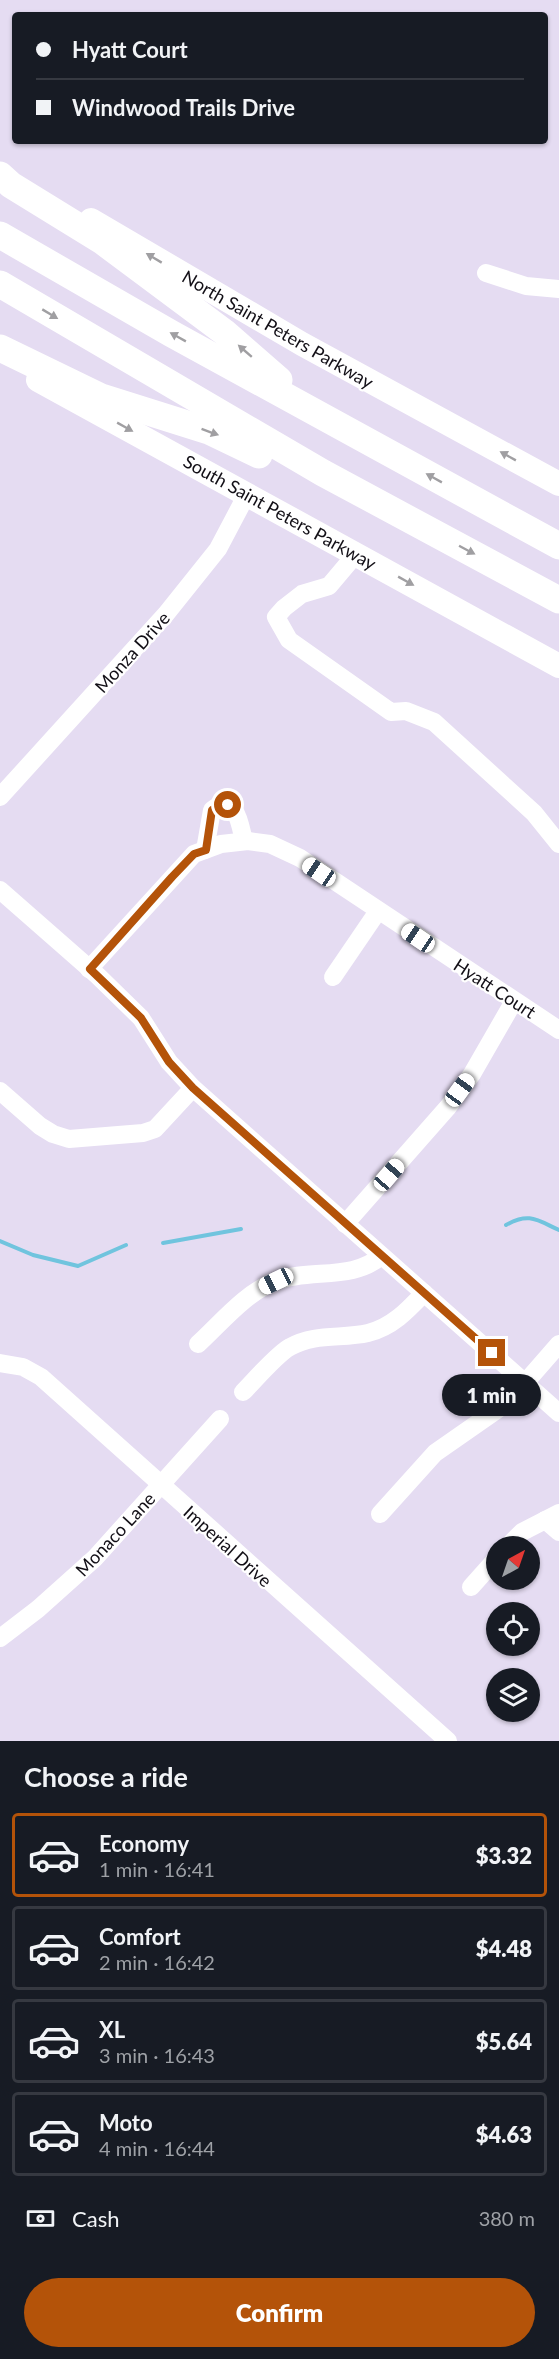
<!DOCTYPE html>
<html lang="en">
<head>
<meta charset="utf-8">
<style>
	body { margin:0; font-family:Lato,sans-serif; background:#20242c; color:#f1f3f6; height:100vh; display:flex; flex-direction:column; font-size:22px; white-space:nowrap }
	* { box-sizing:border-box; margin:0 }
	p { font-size:20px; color:#9ea1a6 }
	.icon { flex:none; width:33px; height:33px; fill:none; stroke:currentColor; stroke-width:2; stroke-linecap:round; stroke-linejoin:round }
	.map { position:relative; height:1741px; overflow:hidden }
	.details { display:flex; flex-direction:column; background:#171b24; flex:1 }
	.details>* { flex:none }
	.guide { position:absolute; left:12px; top:12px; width:536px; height:132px; border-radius:6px; box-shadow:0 2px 4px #0004; display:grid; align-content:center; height:132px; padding:0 24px; background:#171b24 }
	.needle { width:39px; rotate:40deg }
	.controls { position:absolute; left:486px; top:1536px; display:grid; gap:12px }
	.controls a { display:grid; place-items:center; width:54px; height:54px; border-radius:50%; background:#171b24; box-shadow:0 2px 4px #0004; font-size:30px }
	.end { position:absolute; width:27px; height:27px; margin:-14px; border:8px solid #b45309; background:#fff; box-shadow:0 0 0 3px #fff }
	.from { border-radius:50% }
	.bubble { position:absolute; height:42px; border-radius:21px; background:#171b24; box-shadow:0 2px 4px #0004; font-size:20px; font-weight:800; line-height:42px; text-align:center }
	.car { position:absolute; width:18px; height:36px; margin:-18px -9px; border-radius:8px; box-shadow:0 0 4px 2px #0007; background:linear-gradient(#fff 24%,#345 0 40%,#fff 0 76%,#345 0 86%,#fff 0) }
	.guide b { display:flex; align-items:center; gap:21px; height:57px; font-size:22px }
	.guide b+b { border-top:2px solid #363941 }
	.guide i { width:15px; height:15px; background:#f1f3f6 }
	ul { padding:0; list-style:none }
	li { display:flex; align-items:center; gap:18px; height:84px; margin:0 12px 9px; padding:0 12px; border:3px solid #363941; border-radius:6px }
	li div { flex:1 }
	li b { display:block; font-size:22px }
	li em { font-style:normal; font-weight:800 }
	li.active { border-color:#b45309 }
	li>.icon { width:54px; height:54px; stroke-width:1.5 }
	h2 { padding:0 24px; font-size:27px; line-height:72px }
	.pay { display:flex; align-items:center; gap:15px; height:66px; padding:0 24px; font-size:22px }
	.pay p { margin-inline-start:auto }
	.cta { display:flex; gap:12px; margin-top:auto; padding:12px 24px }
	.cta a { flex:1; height:69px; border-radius:36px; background:#b45309; color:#fff; font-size:24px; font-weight:800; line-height:69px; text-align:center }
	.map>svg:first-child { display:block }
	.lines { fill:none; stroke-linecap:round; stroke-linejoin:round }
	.stream { stroke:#70c4de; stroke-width:4 }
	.minor { stroke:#fff; stroke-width:18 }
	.major { stroke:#fff; stroke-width:24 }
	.highway { stroke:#fff; stroke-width:27 }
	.oneway { fill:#a09fa2 }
	.route { stroke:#b45309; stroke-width:8 }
	.labels { text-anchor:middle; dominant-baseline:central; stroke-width:4.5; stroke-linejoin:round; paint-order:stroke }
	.street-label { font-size:18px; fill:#120f16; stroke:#fff }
</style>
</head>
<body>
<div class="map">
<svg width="559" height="1741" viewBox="0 0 559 1741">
	<rect width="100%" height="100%" fill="#e5dcf2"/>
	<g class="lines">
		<g class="stream">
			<path d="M506 1225C529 1212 537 1220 559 1230"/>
			<path d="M0 1241 33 1255 78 1266 126 1245"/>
			<path d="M163 1243 241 1229"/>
		</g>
		<g class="minor">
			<path d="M486 273 526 286 559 289"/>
			<path d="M356 554 329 586 302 594 284 608 276 617 289 640 391 712 406 711 434 722 534 813 559 844"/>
			<path d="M0 797 166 614 218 549 247 494"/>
			<path d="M205 850 212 810C236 791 240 825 244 841"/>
			<path d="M0 890 98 976 141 1018 169 1062 193 1088 559 1413"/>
			<path d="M89 969 194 854 221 844 248 841 270 844 300 858 559 1030"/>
			<path d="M333 977 378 911"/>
			<path d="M0 1091 40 1126 53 1134 69 1139 143 1133 155 1129 193 1088"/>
			<path d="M345 1224 448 1107 472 1074 514 1001"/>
			<path d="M198 1344C221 1323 246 1292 276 1281 310 1268 353 1281 381 1256"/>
			<path d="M0 1363 23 1367 41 1377 448 1741"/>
			<path d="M243 1392C254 1381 278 1353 290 1347 315 1333 342 1339 368 1333 392 1327 407 1311 424 1293"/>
			<path d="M380 1514 435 1453 501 1407 525 1383 559 1344"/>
			<path d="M545 1520 559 1532"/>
			<path d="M508 1546 522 1532 559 1513"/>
			<path d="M471 1587 496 1559"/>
			<path d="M0 1638 38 1609 95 1558 220 1419"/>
		</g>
		<g class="major">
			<path d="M91 220 302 344 559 484"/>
			<path d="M38 380 559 666"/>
		</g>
		<g class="highway">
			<path d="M0 175 11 185 102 241 224 332 279 380"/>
			<path d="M0 235 172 334 559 546"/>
			<path d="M0 284 323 473 559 600"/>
			<path d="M0 348 101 397 209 431 259 455"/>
		</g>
	</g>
	<defs><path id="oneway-solid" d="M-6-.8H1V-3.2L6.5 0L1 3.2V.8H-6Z" transform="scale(1.5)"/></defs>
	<g class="oneway">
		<use href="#oneway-solid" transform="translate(154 258) rotate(-149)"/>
		<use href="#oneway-solid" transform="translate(50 314) rotate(31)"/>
		<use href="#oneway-solid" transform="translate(178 337) rotate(-151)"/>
		<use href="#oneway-solid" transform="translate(245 351) rotate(-139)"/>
		<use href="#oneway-solid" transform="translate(125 427) rotate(29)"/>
		<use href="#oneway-solid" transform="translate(210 432) rotate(20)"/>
		<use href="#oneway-solid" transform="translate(508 456) rotate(-151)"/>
		<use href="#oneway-solid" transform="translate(434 478) rotate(-151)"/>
		<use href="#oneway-solid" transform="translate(467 550) rotate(28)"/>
		<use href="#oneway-solid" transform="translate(406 581) rotate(29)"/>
	</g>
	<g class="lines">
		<path class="route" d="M228 805 221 804 212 810 206 850 194 854 172 877 90 969 141 1018 169 1062 193 1088 492 1353"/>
	</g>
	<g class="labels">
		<g class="street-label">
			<text transform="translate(278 329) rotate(30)">North Saint Peters Parkway</text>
			<text transform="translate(280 512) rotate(29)">South Saint Peters Parkway</text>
			<text transform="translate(132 652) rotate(-48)">Monza Drive</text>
			<text transform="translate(495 988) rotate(33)">Hyatt Court</text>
			<text transform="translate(115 1534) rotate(-47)">Monaco Lane</text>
			<text transform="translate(228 1546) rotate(42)">Imperial Drive</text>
		</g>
	</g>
</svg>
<div class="controls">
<a><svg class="needle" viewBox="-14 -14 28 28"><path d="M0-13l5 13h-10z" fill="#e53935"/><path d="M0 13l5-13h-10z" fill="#9ea1a6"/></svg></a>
<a><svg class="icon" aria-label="locate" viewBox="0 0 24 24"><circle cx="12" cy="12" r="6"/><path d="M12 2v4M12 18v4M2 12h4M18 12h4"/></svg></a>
<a><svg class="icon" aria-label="layers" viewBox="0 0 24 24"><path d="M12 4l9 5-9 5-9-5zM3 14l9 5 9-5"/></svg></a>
</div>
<i class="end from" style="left:228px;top:805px"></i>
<i class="end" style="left:492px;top:1353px"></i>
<div class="bubble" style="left:442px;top:1374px;width:99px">1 min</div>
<i class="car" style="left:319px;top:872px;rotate:304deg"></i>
<i class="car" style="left:418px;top:938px;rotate:304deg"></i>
<i class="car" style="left:460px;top:1090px;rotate:36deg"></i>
<i class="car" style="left:389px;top:1175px;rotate:41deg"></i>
<i class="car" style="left:276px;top:1281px;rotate:244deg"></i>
<div class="guide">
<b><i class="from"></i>Hyatt Court</b>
<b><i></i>Windwood Trails Drive</b>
</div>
</div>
<section class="details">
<h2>Choose a ride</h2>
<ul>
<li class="active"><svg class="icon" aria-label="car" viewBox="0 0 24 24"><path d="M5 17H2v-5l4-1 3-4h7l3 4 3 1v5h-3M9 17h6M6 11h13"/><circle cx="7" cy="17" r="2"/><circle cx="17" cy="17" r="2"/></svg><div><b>Economy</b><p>1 min · 16:41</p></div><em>$3.32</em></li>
<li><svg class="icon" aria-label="car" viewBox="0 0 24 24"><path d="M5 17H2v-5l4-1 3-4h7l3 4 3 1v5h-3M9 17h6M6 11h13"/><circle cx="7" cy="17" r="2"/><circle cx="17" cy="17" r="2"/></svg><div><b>Comfort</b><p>2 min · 16:42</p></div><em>$4.48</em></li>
<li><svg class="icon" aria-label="car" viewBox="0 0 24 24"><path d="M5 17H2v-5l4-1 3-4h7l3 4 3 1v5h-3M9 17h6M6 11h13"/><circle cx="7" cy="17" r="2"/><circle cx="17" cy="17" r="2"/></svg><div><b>XL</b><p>3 min · 16:43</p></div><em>$5.64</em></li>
<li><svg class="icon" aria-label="car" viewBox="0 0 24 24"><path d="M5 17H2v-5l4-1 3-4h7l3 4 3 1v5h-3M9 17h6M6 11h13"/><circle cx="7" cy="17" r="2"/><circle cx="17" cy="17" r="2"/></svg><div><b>Moto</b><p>4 min · 16:44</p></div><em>$4.63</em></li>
</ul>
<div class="pay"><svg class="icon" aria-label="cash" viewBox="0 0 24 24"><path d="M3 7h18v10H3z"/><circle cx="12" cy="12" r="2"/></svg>Cash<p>380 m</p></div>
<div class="cta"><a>Confirm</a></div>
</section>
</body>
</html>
